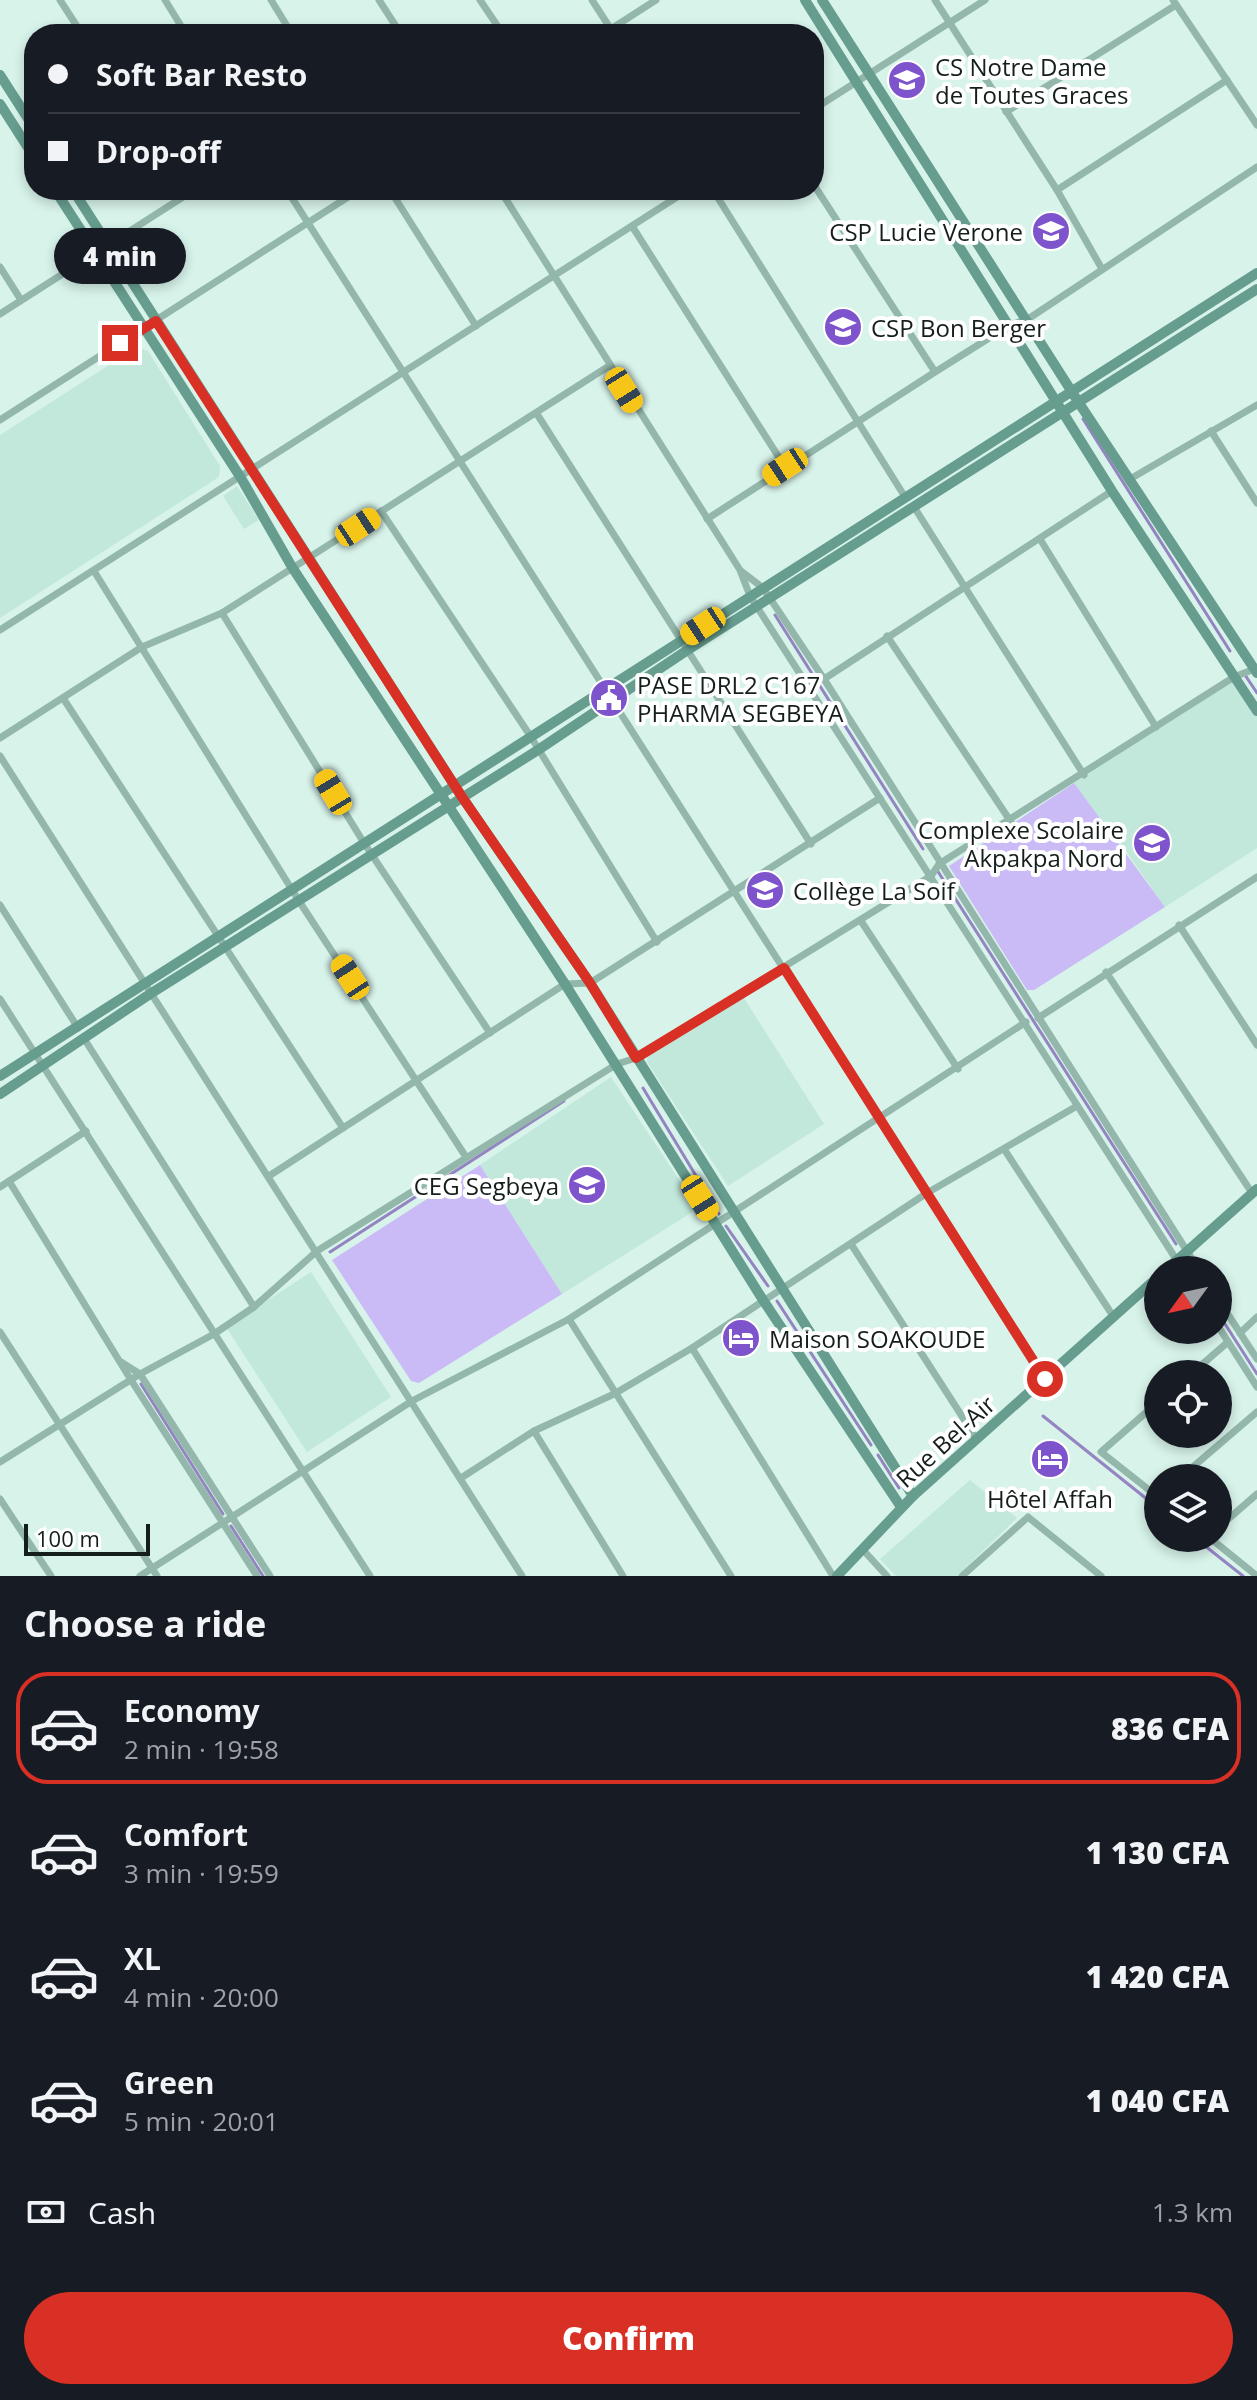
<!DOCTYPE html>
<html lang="en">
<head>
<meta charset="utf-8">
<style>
	body { margin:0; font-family:"Open Sans",sans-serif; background:#20242c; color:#f1f3f6; height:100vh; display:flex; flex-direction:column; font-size:30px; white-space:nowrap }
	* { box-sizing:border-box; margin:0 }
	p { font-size:26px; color:#9ea1a6 }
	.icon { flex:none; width:44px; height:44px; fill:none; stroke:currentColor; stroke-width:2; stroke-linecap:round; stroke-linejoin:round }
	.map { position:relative; height:1576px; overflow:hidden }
	.details { display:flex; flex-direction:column; background:#171b24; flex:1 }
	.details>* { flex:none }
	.banner { position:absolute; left:24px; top:24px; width:800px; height:176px; border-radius:32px; box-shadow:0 4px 12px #0003; display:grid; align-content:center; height:176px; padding:0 24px; background:#171b24 }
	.needle { width:52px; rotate:237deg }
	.buttons { position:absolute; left:1144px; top:1256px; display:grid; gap:16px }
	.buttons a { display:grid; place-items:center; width:88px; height:88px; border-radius:50%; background:#171b24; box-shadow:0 4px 12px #0003; font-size:40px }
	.scale { position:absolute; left:24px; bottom:20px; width:126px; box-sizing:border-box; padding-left:8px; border:4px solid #141f1c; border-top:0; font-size:22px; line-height:28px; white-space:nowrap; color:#141f1c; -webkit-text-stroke:6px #fff; paint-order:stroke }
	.end { position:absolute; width:36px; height:36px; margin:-18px; border:10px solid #d93025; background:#fff; box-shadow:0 0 0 4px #fff }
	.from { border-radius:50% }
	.bubble { position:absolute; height:56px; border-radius:28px; background:#171b24; box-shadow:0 4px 12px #0003; font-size:26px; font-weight:800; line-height:56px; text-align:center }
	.car { position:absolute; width:24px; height:48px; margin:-24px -12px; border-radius:10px; box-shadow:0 0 6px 2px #0007; background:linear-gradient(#f5c518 24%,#345 0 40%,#f5c518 0 76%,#345 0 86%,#f5c518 0) }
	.banner b { display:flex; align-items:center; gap:28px; height:76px; font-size:30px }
	.banner b+b { border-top:2px solid #363941 }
	.banner i { width:20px; height:20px; background:#f1f3f6 }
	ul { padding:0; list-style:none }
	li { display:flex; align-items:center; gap:24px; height:112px; margin:0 16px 12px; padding:0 8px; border:4px solid transparent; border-radius:32px }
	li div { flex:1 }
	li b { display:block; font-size:30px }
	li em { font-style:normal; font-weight:800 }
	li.current { border-color:#d93025 }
	li>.icon { width:72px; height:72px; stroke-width:1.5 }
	h2 { padding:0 24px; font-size:36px; line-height:96px }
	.pay { display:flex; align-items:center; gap:20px; height:88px; padding:0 24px; font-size:30px }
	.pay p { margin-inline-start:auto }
	.button { display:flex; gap:16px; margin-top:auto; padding:16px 24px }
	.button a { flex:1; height:92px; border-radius:48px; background:#d93025; color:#fff; font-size:32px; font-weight:800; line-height:92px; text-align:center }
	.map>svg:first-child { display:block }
	.built { fill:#c2e8dc }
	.green { fill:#cabbf6 }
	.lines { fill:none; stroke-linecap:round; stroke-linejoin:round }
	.stream { stroke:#9484c1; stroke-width:3 }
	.street { stroke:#94b7ac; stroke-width:7 }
	.secondary { stroke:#669d8e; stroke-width:10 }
	.route { stroke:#d93025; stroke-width:10 }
	.labels { text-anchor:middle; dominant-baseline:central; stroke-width:8; stroke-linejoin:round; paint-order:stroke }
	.poi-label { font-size:24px; fill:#141f1c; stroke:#fff; text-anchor:start }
	.street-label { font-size:24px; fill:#141f1c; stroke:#fff }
</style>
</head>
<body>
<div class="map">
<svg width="1257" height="1576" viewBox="0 0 1257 1576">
	<rect width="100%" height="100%" fill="#d7f3ea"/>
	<g class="built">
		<path d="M137 347 148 351 220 466 219 477 0 618V435Z"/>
		<path d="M237 486 259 520 244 529 223 496Z"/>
		<path d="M1235 680 1257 714V848L1165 907 1105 821 1101 824 1074 783Z"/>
		<path d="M742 995 824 1124 728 1186 647 1062 648 1052Z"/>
		<path d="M611 1077 695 1204 694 1211 562 1294 480 1165Z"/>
		<path d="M311 1272 391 1397 307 1452 226 1327Z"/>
		<path d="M970 1480 1017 1518 957 1576H896L880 1559Z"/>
	</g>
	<g class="green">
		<path d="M1074 783 1165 907 1034 990H1027L949 866Z"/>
		<path d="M480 1165 562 1294 419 1383 411 1381 332 1260Z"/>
	</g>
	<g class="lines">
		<g class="stream">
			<path d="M1083 419 1230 651"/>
			<path d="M775 615 923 849"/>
			<path d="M1245 675 1257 693"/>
			<path d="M937 870 1176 1244"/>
			<path d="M643 1088 719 1214"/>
			<path d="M726 1226 768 1286"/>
			<path d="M330 1252 564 1101"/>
			<path d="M777 1301 871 1445"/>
			<path d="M1218 1313 1257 1374"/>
			<path d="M141 1384 223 1514"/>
			<path d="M1043 1416 1158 1508"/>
			<path d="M878 1455 899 1488"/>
			<path d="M231 1526 263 1576"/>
			<path d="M1195 1538 1243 1576"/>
		</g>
		<g class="street">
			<path d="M60 0 82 34"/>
			<path d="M165 0 186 34"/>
			<path d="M271 0 292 34"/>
			<path d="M379 0 401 34"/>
			<path d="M480 0 503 34"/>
			<path d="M592 0 614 34"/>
			<path d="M935 0 1057 190 1102 269"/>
			<path d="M1173 0 1257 125"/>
			<path d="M603 34 656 0"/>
			<path d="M814 109 985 0"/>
			<path d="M1006 112 1176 5"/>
			<path d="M814 185 935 372"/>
			<path d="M287 190 1045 1379"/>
			<path d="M390 190 476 326"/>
			<path d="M500 190 740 570 750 596 1183 1270"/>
			<path d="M713 190 905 497"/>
			<path d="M1057 190 1227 80"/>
			<path d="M632 226 785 467"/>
			<path d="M0 267 21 300"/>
			<path d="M0 314 194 190"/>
			<path d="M537 414 811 844"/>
			<path d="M0 420 359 190"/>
			<path d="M1211 431 1257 503"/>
			<path d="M1130 479 1257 405"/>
			<path d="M914 507 1084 775"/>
			<path d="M381 511 531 737 657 942"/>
			<path d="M707 519 935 372 1010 325 1028 319 1257 167"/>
			<path d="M1040 539 1156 727"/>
			<path d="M94 571 299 901 466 1157"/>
			<path d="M741 571 763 588 824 679 1199 1270"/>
			<path d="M222 613 364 843 490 1033"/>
			<path d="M0 630 688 190"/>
			<path d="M887 636 1011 822"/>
			<path d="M824 679 1112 491"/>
			<path d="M63 698 343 1128"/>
			<path d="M0 738 142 647 222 613 609 366"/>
			<path d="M0 756 522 1576"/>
			<path d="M0 905 78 1028"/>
			<path d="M861 921 958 1069"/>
			<path d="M1179 925 1257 1045"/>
			<path d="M1106 972 1252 1193"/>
			<path d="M0 999 370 1576"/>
			<path d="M1038 1018 1257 877"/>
			<path d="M85 1040 254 1307"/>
			<path d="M1004 1149 1113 1316"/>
			<path d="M269 1176 565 984 590 983 880 798"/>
			<path d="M9 1181 131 1380 257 1576"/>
			<path d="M0 1187 86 1131"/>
			<path d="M851 1244 976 1438"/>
			<path d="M1218 1299 1257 1359"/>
			<path d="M569 1319 731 1576"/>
			<path d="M1218 1326 1257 1387"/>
			<path d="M0 1332 157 1576"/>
			<path d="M1240 1333 1257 1317"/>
			<path d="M692 1348 833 1576"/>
			<path d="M121 1362 140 1374 270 1576"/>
			<path d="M1191 1374 1228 1342"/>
			<path d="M1158 1402 1101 1452 1158 1497"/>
			<path d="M534 1431 623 1576"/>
			<path d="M0 1462 140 1374 214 1334 254 1307 317 1251 617 1064 636 1058 931 876 939 864 1234 677 1257 668"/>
			<path d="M461 1478 534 1431 614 1394 692 1348 927 1193 1077 1106"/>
			<path d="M1180 1478 1257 1412"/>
			<path d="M0 1499 51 1576"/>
			<path d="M1218 1528 1257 1494"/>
			<path d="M1210 1538 1257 1576"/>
			<path d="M864 1551 887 1576"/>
			<path d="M140 1576 412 1401 569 1319 1026 1022"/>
			<path d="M962 1576 1028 1517 1101 1576"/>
		</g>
		<g class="secondary">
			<path d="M805 0 1112 491 1257 711"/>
			<path d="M822 0 1079 403 1257 673"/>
			<path d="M0 75 34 128"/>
			<path d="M0 104 34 157"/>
			<path d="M55 190 241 478 292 567 565 984 763 1300 901 1507"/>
			<path d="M73 190 462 797 590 983 913 1496"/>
			<path d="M0 1076 1257 273"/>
			<path d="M0 1094 150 994 538 750 686 651 1257 289"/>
			<path d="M1166 1270 1257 1189"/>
			<path d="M837 1576 913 1496 1158 1277"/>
		</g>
	</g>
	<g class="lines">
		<path class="route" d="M120 343 156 321 462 797 590 983 636 1058 784 968 1045 1379"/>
	</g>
	<defs>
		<g id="school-disc" transform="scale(2)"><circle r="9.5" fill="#7e54cd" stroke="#fff"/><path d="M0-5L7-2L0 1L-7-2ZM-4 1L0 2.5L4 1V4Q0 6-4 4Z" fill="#fff"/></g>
		<g id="civic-disc" transform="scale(2)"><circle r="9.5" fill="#7e54cd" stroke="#fff"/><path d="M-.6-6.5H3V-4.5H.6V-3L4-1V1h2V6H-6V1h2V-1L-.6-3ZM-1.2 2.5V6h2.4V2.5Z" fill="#fff"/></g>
		<g id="university-disc" transform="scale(2)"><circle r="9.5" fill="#7e54cd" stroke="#fff"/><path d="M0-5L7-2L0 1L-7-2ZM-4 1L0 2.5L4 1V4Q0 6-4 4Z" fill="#fff"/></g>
		<g id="hotel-disc" transform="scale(2)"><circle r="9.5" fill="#7e54cd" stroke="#fff"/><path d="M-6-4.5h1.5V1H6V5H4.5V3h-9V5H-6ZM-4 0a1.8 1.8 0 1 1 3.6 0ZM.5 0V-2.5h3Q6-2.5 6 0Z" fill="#fff"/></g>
	</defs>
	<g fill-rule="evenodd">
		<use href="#school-disc" x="907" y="80"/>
		<use href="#school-disc" x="1051" y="231"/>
		<use href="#school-disc" x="843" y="327"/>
		<use href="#civic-disc" x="609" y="698"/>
		<use href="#school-disc" x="1152" y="843"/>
		<use href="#university-disc" x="765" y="890"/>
		<use href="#university-disc" x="587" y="1185"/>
		<use href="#hotel-disc" x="741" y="1338"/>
		<use href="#hotel-disc" x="1050" y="1459"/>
	</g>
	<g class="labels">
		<g class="poi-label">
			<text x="935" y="66">CS Notre Dame<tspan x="935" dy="28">de Toutes Graces</tspan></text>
			<text x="1023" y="231" text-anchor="end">CSP Lucie Verone</text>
			<text x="871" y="327">CSP Bon Berger</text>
			<text x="637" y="684">PASE DRL2 C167<tspan x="637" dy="28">PHARMA SEGBEYA</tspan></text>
			<text x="1124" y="829" text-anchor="end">Complexe Scolaire<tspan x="1124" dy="28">Akpakpa Nord</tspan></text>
			<text x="793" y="890">Collège La Soif</text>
			<text x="559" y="1185" text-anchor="end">CEG Segbeya</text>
			<text x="769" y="1338">Maison SOAKOUDE</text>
			<text x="1050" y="1498" text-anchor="middle">Hôtel Affah</text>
		</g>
		<g class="street-label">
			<text transform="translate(945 1441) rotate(-42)">Rue Bel-Air</text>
		</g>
	</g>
</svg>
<div class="buttons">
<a><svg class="needle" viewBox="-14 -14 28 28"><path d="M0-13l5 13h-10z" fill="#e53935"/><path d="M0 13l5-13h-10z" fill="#9ea1a6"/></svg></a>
<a><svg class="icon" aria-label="locate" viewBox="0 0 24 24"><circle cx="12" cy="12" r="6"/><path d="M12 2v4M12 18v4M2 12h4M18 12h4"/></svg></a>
<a><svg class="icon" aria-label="layers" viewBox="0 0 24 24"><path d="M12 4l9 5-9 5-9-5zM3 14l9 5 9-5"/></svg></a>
</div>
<div class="scale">100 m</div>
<i class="end from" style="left:1045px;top:1379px"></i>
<i class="end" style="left:120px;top:343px"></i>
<div class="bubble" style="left:54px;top:228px;width:132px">4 min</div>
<i class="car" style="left:624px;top:390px;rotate:148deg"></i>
<i class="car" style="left:785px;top:467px;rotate:237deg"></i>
<i class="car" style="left:358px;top:527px;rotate:57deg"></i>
<i class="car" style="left:703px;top:626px;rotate:237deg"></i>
<i class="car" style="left:333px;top:792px;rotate:329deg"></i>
<i class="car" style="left:350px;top:977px;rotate:327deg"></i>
<i class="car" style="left:700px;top:1198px;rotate:148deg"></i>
<div class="banner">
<b><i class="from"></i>Soft Bar Resto</b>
<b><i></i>Drop-off</b>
</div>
</div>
<section class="details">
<h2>Choose a ride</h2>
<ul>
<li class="current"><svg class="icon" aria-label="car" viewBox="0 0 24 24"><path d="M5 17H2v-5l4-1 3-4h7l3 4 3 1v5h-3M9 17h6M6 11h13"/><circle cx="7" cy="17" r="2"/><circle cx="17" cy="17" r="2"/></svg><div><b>Economy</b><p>2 min · 19:58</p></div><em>836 CFA</em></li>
<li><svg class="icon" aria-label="car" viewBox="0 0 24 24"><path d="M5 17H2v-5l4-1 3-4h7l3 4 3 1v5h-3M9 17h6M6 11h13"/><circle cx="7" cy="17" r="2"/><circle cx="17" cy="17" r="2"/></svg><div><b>Comfort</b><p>3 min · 19:59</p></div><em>1 130 CFA</em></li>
<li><svg class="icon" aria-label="car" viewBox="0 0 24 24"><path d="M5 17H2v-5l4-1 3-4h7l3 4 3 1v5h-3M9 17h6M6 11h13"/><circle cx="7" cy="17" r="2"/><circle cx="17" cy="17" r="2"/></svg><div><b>XL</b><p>4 min · 20:00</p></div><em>1 420 CFA</em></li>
<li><svg class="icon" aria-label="car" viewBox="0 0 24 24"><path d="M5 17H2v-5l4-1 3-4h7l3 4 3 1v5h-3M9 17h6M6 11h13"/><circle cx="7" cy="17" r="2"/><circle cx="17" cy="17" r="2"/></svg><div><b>Green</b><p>5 min · 20:01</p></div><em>1 040 CFA</em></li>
</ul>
<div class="pay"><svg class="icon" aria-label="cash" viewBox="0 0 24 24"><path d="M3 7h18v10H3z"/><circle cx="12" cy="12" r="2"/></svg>Cash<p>1.3 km</p></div>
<div class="button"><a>Confirm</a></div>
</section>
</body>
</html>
